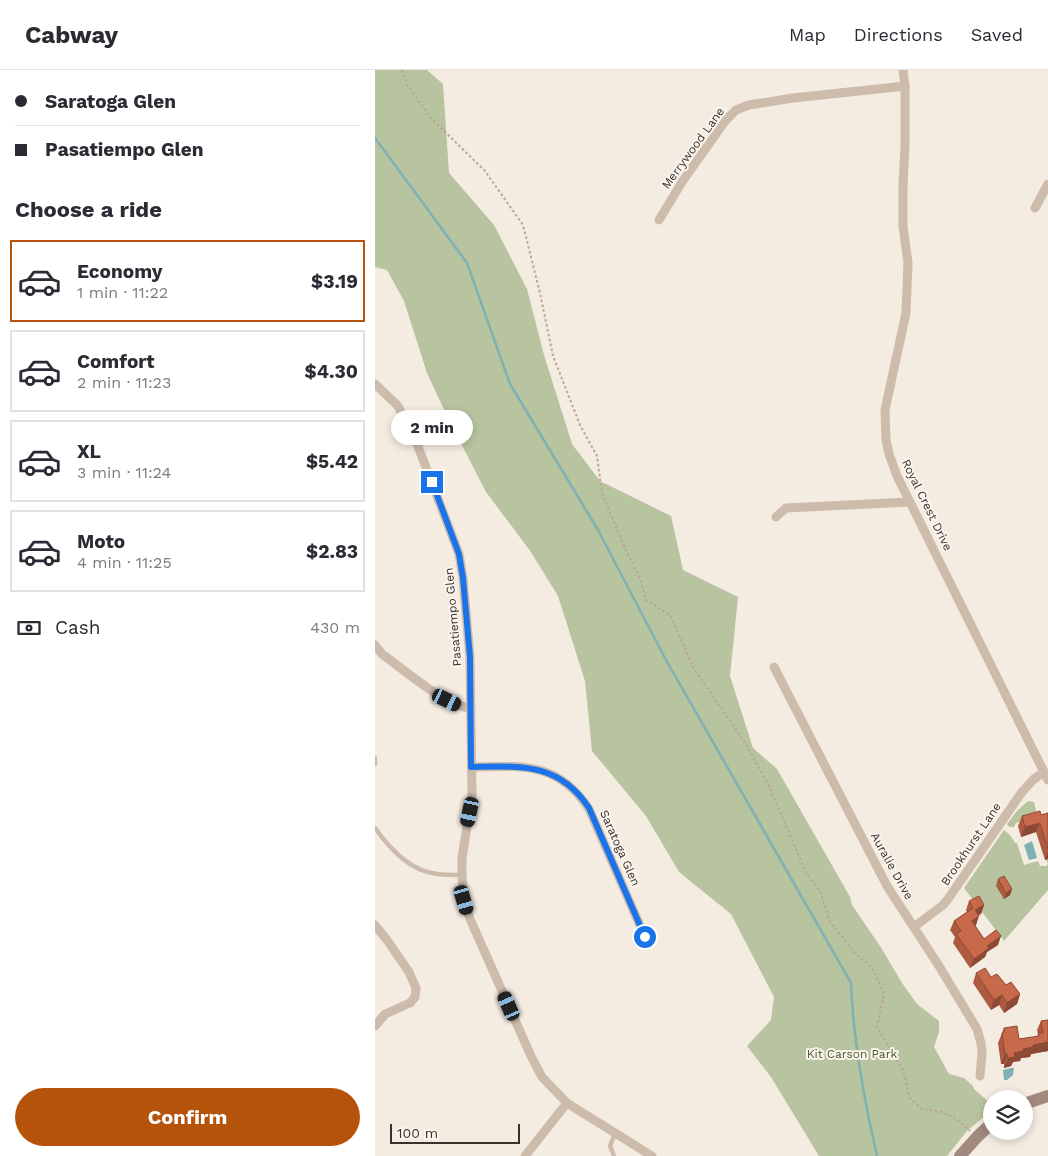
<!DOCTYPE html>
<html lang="en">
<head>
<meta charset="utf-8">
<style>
	body { margin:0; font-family:"Work Sans",sans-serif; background:#f7f7f7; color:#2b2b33; height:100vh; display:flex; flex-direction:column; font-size:19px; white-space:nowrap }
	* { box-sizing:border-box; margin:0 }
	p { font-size:16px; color:#7c7c81 }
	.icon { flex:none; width:28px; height:28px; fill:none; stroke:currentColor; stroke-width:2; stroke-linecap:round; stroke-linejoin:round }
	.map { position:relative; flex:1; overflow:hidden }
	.panel { display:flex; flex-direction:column; background:#fff; width:375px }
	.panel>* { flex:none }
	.banner { display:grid; align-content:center; height:110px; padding:0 15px; background:#fff }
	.buttons { position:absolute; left:608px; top:1020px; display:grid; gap:10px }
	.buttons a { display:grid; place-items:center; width:50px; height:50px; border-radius:50%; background:#fff; box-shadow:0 2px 8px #0003; font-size:25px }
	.scale { position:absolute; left:15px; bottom:12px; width:130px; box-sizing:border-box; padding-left:5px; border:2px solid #3b302b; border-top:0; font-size:14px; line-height:18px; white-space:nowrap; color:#3b302b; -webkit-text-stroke:4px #fbf5ee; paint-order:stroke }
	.end { position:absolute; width:22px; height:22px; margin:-11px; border:6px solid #1a73e8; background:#fff; box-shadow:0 0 0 2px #fff }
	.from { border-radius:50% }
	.bubble { position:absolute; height:35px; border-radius:18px; background:#fff; box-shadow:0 2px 8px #0003; font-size:16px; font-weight:700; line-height:35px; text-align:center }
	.car { position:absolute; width:15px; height:30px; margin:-15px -8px; border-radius:6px; box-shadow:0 0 4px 1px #0007; background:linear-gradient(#222 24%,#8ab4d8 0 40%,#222 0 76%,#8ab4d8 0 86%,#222 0) }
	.banner b { display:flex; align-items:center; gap:18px; height:48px; font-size:19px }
	.banner b+b { border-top:1px solid #e1e1e2 }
	.banner i { width:12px; height:12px; background:#2b2b33 }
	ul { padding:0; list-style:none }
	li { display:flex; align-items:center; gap:15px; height:82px; margin:0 10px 8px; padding:0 5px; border:2px solid #e1e1e2; border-radius:0px }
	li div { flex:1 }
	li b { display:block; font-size:19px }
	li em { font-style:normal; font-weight:700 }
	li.on { border-color:#b45309 }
	li>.icon { width:45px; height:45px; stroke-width:1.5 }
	h2 { padding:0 15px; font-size:22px; line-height:60px }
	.pay { display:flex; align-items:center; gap:12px; height:55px; padding:0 15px; font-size:19px }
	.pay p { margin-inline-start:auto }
	.primary-button { display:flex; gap:10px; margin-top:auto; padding:10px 15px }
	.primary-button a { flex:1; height:58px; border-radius:30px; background:#b45309; color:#fff; font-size:20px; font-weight:700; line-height:58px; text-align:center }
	header { display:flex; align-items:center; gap:30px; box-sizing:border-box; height:70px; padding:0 25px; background:#fff; border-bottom:1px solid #e1e1e2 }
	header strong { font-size:24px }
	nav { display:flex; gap:28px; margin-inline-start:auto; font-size:18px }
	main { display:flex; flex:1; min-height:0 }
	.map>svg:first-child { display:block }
	.green { fill:#b8c4a0 }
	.water { fill:#7fb0b2 }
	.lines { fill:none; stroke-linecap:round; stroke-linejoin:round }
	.stream { stroke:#7fb0b2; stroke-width:2.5 }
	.path { stroke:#b9a596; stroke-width:2; stroke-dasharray:2.5 2.5; stroke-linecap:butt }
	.lane { stroke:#cdbbac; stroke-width:4.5 }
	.street { stroke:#cdbbac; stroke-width:9 }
	.secondary { stroke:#a18a7d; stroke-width:12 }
	.wall { fill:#ac5a40 }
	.shaded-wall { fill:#8c4a34 }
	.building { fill:#c8694b; stroke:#8c4a34 }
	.route { stroke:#1a73e8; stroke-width:6 }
	.labels { text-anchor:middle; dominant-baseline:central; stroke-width:4; stroke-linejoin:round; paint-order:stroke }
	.street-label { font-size:12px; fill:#3b302b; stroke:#fbf5ee }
	.park-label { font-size:12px; fill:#4a5a2e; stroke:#fbf5ee }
</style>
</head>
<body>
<header>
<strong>Cabway</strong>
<nav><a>Map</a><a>Directions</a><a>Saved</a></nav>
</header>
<main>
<section class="panel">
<div class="banner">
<b><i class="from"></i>Saratoga Glen</b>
<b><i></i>Pasatiempo Glen</b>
</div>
<h2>Choose a ride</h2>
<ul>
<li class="on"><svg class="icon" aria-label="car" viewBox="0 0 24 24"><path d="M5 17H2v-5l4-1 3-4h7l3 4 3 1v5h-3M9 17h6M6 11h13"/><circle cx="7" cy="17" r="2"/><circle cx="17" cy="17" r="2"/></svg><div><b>Economy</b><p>1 min · 11:22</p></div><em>$3.19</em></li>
<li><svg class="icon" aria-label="car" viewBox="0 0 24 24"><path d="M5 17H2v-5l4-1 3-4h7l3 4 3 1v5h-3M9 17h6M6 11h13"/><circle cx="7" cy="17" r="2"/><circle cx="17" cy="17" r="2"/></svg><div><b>Comfort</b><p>2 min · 11:23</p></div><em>$4.30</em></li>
<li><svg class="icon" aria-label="car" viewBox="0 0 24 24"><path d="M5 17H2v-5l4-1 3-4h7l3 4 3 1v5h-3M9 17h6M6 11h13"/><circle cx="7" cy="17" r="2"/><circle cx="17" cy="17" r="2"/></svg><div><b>XL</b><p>3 min · 11:24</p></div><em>$5.42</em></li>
<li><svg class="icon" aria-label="car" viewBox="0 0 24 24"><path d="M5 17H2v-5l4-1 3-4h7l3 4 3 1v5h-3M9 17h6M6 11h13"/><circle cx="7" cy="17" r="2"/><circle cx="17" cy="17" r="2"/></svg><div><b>Moto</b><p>4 min · 11:25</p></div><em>$2.83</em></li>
</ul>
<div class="pay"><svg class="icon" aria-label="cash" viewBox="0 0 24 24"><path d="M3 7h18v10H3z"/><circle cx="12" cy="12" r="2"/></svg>Cash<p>430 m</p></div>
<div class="primary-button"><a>Confirm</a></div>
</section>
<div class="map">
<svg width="673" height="1086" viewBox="0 0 673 1086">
	<rect width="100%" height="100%" fill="#f4ebe1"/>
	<g class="green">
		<path d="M0 0H52L68 14 74 103 119 155 152 219 169 285 197 374 225 411 296 446 308 500 363 527 355 606 378 678 402 699 475 827 477 835 507 879 527 913 542 934 564 951V962L559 977 574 1004 589 1008 598 1016V1018L616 1034V1041L592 1061 572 1086H444L396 1007 372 976 396 950 399 927 356 844 304 802 271 746 217 681 210 611 183 526 156 482 111 422 73 348 52 303 29 231 12 200 0 197Z"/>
		<path d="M653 731 659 732 662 745 641 753 639 757H634L632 754 642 741Z"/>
		<path d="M629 760 635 765 640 773H642L649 795 663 791 665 796H671L673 794 671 789 673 788V820L629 871 589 818Z"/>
	</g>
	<g class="water">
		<path d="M657 771 662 788 654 790 649 775Z"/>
		<path d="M636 998H639L638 1005 632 1010H629L628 1000Z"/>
	</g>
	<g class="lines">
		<path class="stream" d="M0 68 92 193 135 314 223 460 291 590 476 913C478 971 489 1029 502 1086"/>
		<path class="path" d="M27 0 33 16 56 48 110 101 148 155 165 223 178 286 205 355 222 386 227 424 253 485 265 508 271 530 295 545 319 599 369 671 394 716 432 805 445 821 455 852 481 884 498 899 509 924 502 957 528 1000 535 1028 547 1039C569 1041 579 1045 595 1061"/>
		<g class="lane">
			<path d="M0 688V694"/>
			<path d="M0 758C15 779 35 801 62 804 70 805 79 805 87 805"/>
			<path d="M239 1086 235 1076 240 1063"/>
		</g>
		<g class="street">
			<path d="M528 0 530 16V78L528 115V156L533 193 531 243 510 340 511 370 514 384 522 406 673 710"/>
			<path d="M660 138 673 114"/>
			<path d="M284 150 307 112 351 50 361 40 374 35 418 28 530 16"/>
			<path d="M0 314 22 335 36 358 84 484 88 508 95 587 97 725 87 788V805L89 830 95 849 156 986 167 1007 192 1033 277 1086"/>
			<path d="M401 447 411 438 535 432"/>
			<path d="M0 575 7 584C32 602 65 632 96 639"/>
			<path d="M399 597 512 816 564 896 602 959 606 973 607 983 605 1006"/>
			<path d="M96 697C146 696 183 691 214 739L270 867"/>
			<path d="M0 855 12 870 34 902 41 918 40 927 35 933 10 944 0 956"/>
			<path d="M539 857 568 835 573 829 647 722 659 709 669 702"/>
			<path d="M150 1086 192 1033"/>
		</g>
		<g class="secondary">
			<path d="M649 1034 673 1026"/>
			<path d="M585 1086 603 1066 616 1054"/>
		</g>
	</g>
	<g class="wall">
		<path d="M673 743V789L670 790 661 762 646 767 643 756 647 746 666 745Z"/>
		<path d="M623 809 637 819 635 825 629 829 621 816Z"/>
		<path d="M594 831 609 835 606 844 603 845 601 855 600 856 609 869 623 875 612 882 610 887 595 898 578 873 580 867 575 860 579 851 592 842 591 840Z"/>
		<path d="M601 903 616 907 631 915 645 924 642 934 629 943 624 935 616 940 598 913Z"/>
		<path d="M673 950V981L656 984 655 987 646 988 645 991 638 992 636 996 629 998V994H626L623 973 629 958 644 969 662 967 663 964 662 960 666 951Z"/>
	</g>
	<g class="shaded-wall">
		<path d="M665 753 661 762 646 767 650 757Z"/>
		<path d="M673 781V789L670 790Z"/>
		<path d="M637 819 635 825 629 829 631 823Z"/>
		<path d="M609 835 606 844 596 849 600 840Z"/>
		<path d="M604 846 601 855 593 860 597 851Z"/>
		<path d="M626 866 623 875 612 882 610 887 595 898 599 889 612 876Z"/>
		<path d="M645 924 642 934 629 943 632 933Z"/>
		<path d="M627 925 624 935 616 940 619 930Z"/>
		<path d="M673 972V981L656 984 655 987 646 988 645 991 638 992 636 996 629 998 633 988 639 983 658 975Z"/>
		<path d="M630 984H632L629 994H626Z"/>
	</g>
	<g class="building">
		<path d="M665 741 666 745 673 743V779L665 753 650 757 647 746Z"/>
		<path d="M629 806 637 819 631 823 623 809Z"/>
		<path d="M604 826 609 835 600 840 604 846 597 851 609 869 621 860 626 866 612 876 614 878 599 889 581 864 586 861 579 851 598 838 594 831Z"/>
		<path d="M610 898 616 907 622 904 631 915 636 912 645 924 632 933 627 925 619 930 601 903Z"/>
		<path d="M673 950V972L658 975V977L648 979 649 981 639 983 640 987 633 988 632 984H630L627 963 629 962V958L642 956 644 969 664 966 663 963H668L666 951Z"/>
	</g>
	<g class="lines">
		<path class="route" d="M57 412 84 484 88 508 95 587 96 697C145 696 184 692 214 738L270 867"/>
	</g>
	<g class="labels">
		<g class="street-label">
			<text transform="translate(318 78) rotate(-54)">Merrywood Lane</text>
			<text transform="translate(552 435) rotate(64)">Royal Crest Drive</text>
			<text transform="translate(78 547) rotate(-95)">Pasatiempo Glen</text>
			<text transform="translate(596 774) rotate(-56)">Brookhurst Lane</text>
			<text transform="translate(245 778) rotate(66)">Saratoga Glen</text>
			<text transform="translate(517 796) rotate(61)">Auralie Drive</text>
		</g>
		<g class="park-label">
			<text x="477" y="984">Kit Carson Park</text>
		</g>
	</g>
</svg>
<div class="buttons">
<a><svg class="icon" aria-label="layers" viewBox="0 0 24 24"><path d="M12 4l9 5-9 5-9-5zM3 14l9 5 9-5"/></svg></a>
</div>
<div class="scale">100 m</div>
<i class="end from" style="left:270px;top:867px"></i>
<i class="end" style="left:57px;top:412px"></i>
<div class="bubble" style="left:16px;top:340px;width:82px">2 min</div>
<i class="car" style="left:72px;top:630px;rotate:116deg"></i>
<i class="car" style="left:95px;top:742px;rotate:192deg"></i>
<i class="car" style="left:89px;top:830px;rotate:164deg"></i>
<i class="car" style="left:134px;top:936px;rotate:336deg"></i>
</div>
</main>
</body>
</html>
